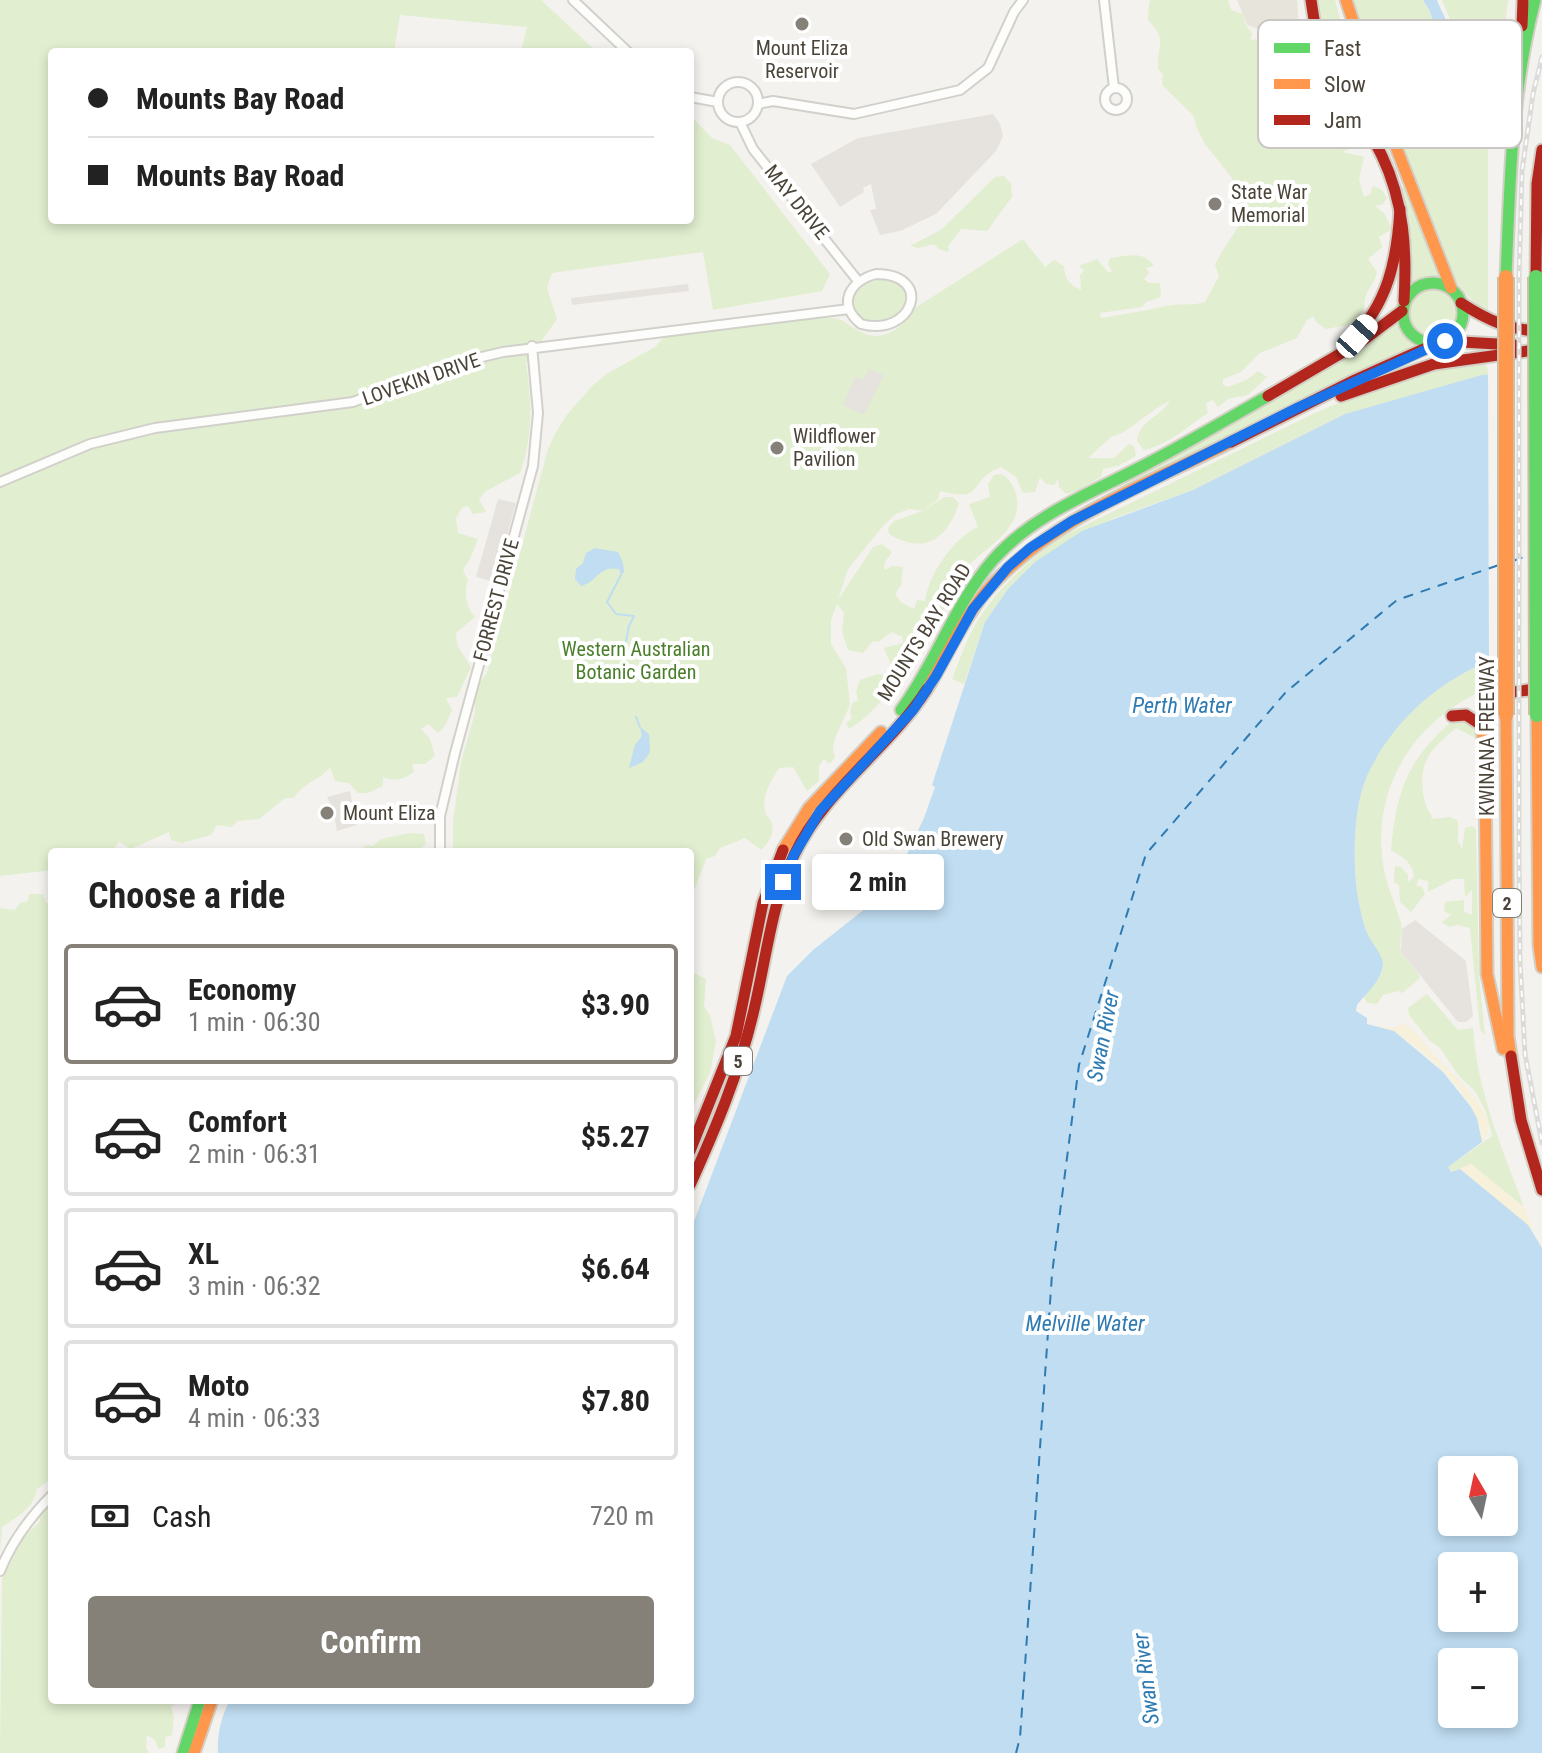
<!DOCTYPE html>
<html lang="en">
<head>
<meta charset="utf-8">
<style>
	body { margin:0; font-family:"Roboto Condensed",sans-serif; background:#f2f2f2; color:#222; height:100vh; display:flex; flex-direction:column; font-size:30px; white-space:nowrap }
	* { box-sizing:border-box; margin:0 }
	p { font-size:26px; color:#767676 }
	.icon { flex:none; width:44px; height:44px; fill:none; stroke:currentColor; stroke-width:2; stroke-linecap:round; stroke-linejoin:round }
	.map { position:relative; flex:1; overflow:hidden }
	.sheet { position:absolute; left:48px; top:848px; width:646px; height:856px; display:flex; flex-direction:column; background:#fff; border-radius:8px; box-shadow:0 4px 12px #0003 }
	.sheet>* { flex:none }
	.hud { position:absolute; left:48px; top:48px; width:646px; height:176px; border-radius:8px; box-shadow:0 4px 12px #0003; display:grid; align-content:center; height:176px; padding:0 40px; background:#fff }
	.needle { width:52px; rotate:351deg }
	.tools { position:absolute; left:1438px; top:1456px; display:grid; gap:16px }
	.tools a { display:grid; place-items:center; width:80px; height:80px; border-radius:8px; background:#fff; box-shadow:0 4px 12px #0003; font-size:40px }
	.end { position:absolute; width:36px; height:36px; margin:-18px; border:10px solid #1a73e8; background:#fff; box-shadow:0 0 0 4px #fff }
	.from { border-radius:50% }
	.bubble { position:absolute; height:56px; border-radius:8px; background:#fff; box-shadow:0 4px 12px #0003; font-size:26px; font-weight:700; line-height:56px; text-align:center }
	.car { position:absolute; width:24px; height:48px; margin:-24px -12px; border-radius:10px; box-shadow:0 0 6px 2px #0007; background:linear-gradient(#fff 24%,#345 0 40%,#fff 0 76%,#345 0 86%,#fff 0) }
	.hud b { display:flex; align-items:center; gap:28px; height:76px; font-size:30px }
	.hud b+b { border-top:2px solid #e0e0e0 }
	.hud i { width:20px; height:20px; background:#222 }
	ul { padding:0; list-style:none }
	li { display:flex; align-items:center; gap:24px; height:120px; margin:0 16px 12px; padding:0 24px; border:4px solid #e0e0e0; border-radius:8px }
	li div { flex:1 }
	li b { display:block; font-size:30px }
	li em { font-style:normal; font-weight:700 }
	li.active { border-color:#868178 }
	li>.icon { width:72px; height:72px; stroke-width:1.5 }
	h2 { padding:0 40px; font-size:36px; line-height:96px }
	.pay { display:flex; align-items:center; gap:20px; height:88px; padding:0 40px; font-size:30px }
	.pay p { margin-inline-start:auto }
	.action { display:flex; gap:16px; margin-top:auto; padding:16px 40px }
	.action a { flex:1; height:92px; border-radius:8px; background:#868178; color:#fff; font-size:32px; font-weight:700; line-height:92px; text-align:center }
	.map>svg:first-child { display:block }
	.residential { fill:#e7e4dc }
	.green { fill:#e1eecf }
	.sand { fill:#f7f0da }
	.parking { fill:#e6e3df }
	.water { fill:#c0ddf1; fill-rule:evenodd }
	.pier { fill:#f4f2ee }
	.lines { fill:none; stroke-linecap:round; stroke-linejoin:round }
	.stream { stroke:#c0ddf1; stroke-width:2 }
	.ferry { stroke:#2e7ab2; stroke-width:2; stroke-dasharray:10 8; stroke-linecap:butt }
	.street-casing { stroke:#d2d0cb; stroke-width:12 }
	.fast-casing { stroke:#d3cfc5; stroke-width:15 }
	.slow-casing { stroke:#d3cfc5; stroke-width:15 }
	.jam-casing { stroke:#d3cfc5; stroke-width:15 }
	.street { stroke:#fdfdfc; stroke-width:8 }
	.fast { stroke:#63d668; stroke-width:11 }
	.slow { stroke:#ff974d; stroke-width:11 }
	.jam { stroke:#b3261e; stroke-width:11 }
	.rail-casing { stroke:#dbdbda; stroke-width:5 }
	.rail { stroke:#fff; stroke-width:2; stroke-dasharray:6; stroke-linecap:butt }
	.fast-bridge-casing { stroke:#ccbfa9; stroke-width:18; stroke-linecap:butt }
	.slow-bridge-casing { stroke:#ccbfa9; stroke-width:18; stroke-linecap:butt }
	.fast-bridge { stroke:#63d668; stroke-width:14 }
	.slow-bridge { stroke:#ff974d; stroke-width:14 }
	.route { stroke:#1a73e8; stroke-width:10 }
	.poi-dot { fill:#868178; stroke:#fff; stroke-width:3 }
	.labels { text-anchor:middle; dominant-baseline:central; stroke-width:8; stroke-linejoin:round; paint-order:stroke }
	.shield { fill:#fff; stroke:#817c74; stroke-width:2 }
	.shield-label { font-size:18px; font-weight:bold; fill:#4b4439 }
	.poi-label { font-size:20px; fill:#4b4439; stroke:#fff; text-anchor:start }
	.street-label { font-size:20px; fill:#4b4439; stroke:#fff }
	.park-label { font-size:20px; fill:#4a7f2a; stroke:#fff }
	.water-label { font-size:22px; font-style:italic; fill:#2e7ab2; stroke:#fff }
	.key { fill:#fff; stroke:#c9c7c4; stroke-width:2 }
	.key-label { font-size:22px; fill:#4b4439 }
</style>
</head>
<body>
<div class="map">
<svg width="1542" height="1753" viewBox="0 0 1542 1753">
	<rect width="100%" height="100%" fill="#f4f2ee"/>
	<path class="residential" d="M1237 0H1297L1300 42 1247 25Z"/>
	<g class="green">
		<path d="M0 0H541L597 52H521L527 27 400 15 394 52H52V220H690V115L712 138 730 145 830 274 822 291 713 310 703 252 552 273 547 288 557 319 526 363C532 400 533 438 520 473L486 491 479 499 486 512 473 514 468 506 462 508 456 518 458 533 478 539 470 559 463 570 468 580C464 594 465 605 475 617L456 633 457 645 471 667 457 697 446 698 452 710 445 726 438 733 428 724 421 729 430 739 435 756 425 764H412L414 772C403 780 395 782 383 777V786L368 793H358L349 783 335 781 330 767C318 782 306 780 294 798H285L259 819 237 821 232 827 217 825 211 835 182 843 171 840 169 832 131 849 119 842 111 852H52V870L0 876Z"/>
		<path d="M1151 0H1228L1231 10 1243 14 1245 24 1252 33 1251 40 1263 38 1269 40 1265 54 1272 52 1279 42 1308 53C1316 74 1324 94 1309 114L1310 120 1318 112 1330 111 1341 125 1352 123 1361 132 1364 143 1342 152 1364 157 1359 179 1364 197 1370 194 1373 186 1382 190 1387 198 1383 204 1375 206 1384 213 1392 229 1379 237 1382 247 1368 259 1377 272C1375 282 1369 287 1366 296 1364 299 1365 305 1364 309 1357 327 1341 326 1325 329L1316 322 1313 316 1307 320 1297 338 1260 353 1241 372 1223 379V385L1228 387 1246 380 1258 371 1267 377 1248 395 1228 399 1218 407 1213 400 1206 403 1208 413C1186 427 1171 444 1144 450L1137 441C1139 421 1160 417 1170 401 1152 408 1124 437 1112 436L1088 458H1114L1129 444 1134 446 1136 456 1118 466 1103 469 1101 477 1077 491 1066 494 1059 487 1058 479 1054 485 1046 484 1040 477 1035 492 1023 493 1016 477 1001 467C964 482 988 503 940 491L938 499 923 511 944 497H953L959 503C947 540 924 555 889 534L888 528 894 521 923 511 909 509 896 514 883 526 848 569 838 600 873 547 882 544 892 552 885 562 884 570 893 566 903 567 901 585 895 594 901 602 914 609 917 600 925 601C929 574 953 538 978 527L969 504 990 497 988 484 994 475 1002 474C1015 482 1021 502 1015 517 1005 540 979 552 964 571 956 583 951 596 944 609 924 644 885 709 849 729L846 724 852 718 850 712 852 703 858 700 856 691 860 680 877 674 888 676 891 665 884 648 903 643 902 637 892 632 878 642 873 641 863 653 848 650 842 632 844 613 837 604 831 620V644L846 668 850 705 835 738 833 747 835 758 829 764 824 759 819 766V781L807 791 793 767 779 768C771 781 762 794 765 811 767 819 768 814 771 822 776 833 769 842 761 850L745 838 720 848 715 856 706 859 690 901V852H453V822L461 762 475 713V689L487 673 492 653 493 641 496 640 503 615 548 449 555 434 566 416 592 386 608 373 655 347 665 336 823 317C850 319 843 324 863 333 884 343 906 325 915 308L1023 239 1045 267 1054 260 1064 266C1065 280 1069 284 1081 290L1080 275 1084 271 1079 266 1097 259 1108 272H1112L1108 263 1110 258C1127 256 1144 250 1154 266L1146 268 1149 273 1144 279 1149 283H1160L1161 297 1146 302 1142 307 1100 313 1101 318C1123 314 1144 311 1166 306 1179 303 1192 306 1205 302L1219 276 1215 265C1224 245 1239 230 1246 210L1232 178 1205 144 1196 126 1193 115 1162 85 1163 74 1158 69C1157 43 1168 41 1148 20L1149 3Z"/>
		<path d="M1319 0H1335L1349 51 1345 60 1336 59 1324 35Z"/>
		<path d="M1349 0H1423L1430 11 1436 34 1430 42 1403 44 1436 75 1443 87 1447 113 1457 131 1463 133 1465 141 1474 144 1482 137 1483 116 1488 115V312C1440 286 1410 178 1390 127L1413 116 1415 118 1433 108 1420 84 1386 79 1409 109 1387 120Z"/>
		<path d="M1442 0H1508L1502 49 1493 68 1492 89 1480 100 1468 62Z"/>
		<path d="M1357 63 1392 160 1336 69Z"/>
		<path d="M1004 176 1011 184 1012 197 987 231 961 229 948 246 949 252 940 250 934 244 918 248 910 246 942 229 995 177Z"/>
		<path d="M1401 185 1405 189 1441 280 1431 278 1410 283V224Z"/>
		<path d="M881 279C900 279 910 290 906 307 893 320 882 325 863 321L853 309 854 295 867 283Z"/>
		<circle cx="1431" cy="314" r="24"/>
		<path d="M1395 321 1413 346 1076 512C1183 450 1295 395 1395 321Z"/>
		<path d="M1480 362 1487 366 1488 375 1345 414 1193 490 1114 518 1008 589 985 622 964 684 952 679C959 662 965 643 974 627 995 590 1026 563 1059 538L1315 413 1374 388 1430 371Z"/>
		<path d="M1489 661V688C1417 717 1371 785 1383 864 1386 885 1395 903 1401 923 1404 933 1397 944 1402 953 1407 962 1416 968 1420 978L1402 993 1398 991 1383 995 1377 1004 1367 1003 1364 997C1369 990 1379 980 1382 972 1386 957 1372 946 1367 933 1364 924 1361 913 1359 904 1353 866 1352 811 1367 776 1390 723 1437 682 1489 661Z"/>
		<path d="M1461 719 1474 727 1477 739 1456 728C1431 749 1419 760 1423 793 1425 803 1426 808 1432 816L1431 819 1450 817 1458 821V841L1462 849 1465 828 1472 826 1476 829 1479 975 1485 1036 1480 1029 1470 928 1458 925 1449 927 1442 922 1451 915 1444 911 1445 902 1464 900V912L1472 915V890L1465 897 1464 879H1453L1428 892V881L1419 879 1416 885 1422 887 1425 894 1411 912 1400 902 1399 885 1394 882 1395 866 1401 867 1408 875V882L1414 877C1412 863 1405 857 1391 851 1395 805 1402 771 1436 736 1444 728 1450 721 1461 719Z"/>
		<path d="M410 833 424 834 426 844 416 852H354L368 845 373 846 381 839Z"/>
		<path d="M29 894H43L46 903H52V1479L37 1489C34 1508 17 1517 2 1527L0 1553V908L15 910 20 903 28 901Z"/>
		<path d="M690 964 694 973 706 979 704 1006 710 1016 716 1041 710 1073 690 1112Z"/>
		<path d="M1427 994 1458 1030 1473 1028C1477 1091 1502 1148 1524 1207L1471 1164 1451 1172 1448 1167 1492 1136 1486 1112 1475 1091 1459 1076 1440 1048 1429 1040 1409 1015 1408 1008Z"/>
		<path d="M52 1500V1700H186L171 1706 174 1718 172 1735 165 1737V1747L158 1749 155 1740 147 1735 146 1748 149 1753H0L2 1578 24 1537 40 1521V1513Z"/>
	</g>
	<g class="sand">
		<path d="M1404 1024C1415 1030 1423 1041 1431 1051 1445 1069 1508 1117 1482 1142 1480 1134 1480 1125 1476 1117 1462 1084 1414 1038 1380 1026L1393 1028Z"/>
		<path d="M1471 1164 1524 1207 1533 1230 1460 1169Z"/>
	</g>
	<g class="parking">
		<path d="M993 114 1000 124 1003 136 996 151 936 214 900 231 880 235 870 210 876 209 871 184 863 188 864 192 840 207 811 164 858 138Z"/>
		<path d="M688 284 689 291 572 305 571 298Z"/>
		<path d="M869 369 884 375 864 415 843 405 855 377 864 380Z"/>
		<path d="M498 499 516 503 494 582 476 577Z"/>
		<path d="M350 791 357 825 337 831 333 809 327 797Z"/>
		<path d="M1415 920 1466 961 1473 1016 1466 1022H1458L1401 952 1402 929Z"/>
	</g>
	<g class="water">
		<path d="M1423 0H1437C1448 32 1507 107 1463 133 1443 127 1448 104 1443 88 1436 66 1409 53 1396 33L1408 29 1421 43 1430 42 1436 34 1430 11Z"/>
		<path d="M1542 373 1489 661C1437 682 1391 723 1367 776 1352 810 1352 872 1360 908 1362 918 1365 929 1369 937 1375 948 1386 958 1382 970 1379 982 1365 995 1357 1005L1356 1011 1367 1018V1024L1394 1031 1443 1072 1471 1107 1477 1118 1482 1142 1448 1167 1451 1172 1460 1169 1528 1225 1542 1248V1753H218C217 1734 221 1717 230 1700H690V1232L787 976 813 950 880 897 897 875 924 818 935 787 932 785 985 622 1008 589 1035 562 1082 531 1193 490 1345 414 1482 375ZM1452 1470H1504V1522H1452ZM1452 1566H1504V1618H1452ZM1452 1662H1504V1714H1452Z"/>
		<path d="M595 548 618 552 623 563 624 572 621 575 619 569C599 565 597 582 581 586L575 579 576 569 583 563 586 553Z"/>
		<path d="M640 727 649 734 650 752 643 762 629 768 635 745 642 736Z"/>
	</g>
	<path class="pier" d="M1542 369V655L1489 665 1488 371Z"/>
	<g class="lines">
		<g class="stream">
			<path d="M621 575 607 602 616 614 634 616 629 626 624 651"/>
			<path d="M623 670 629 682"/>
			<path d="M636 717 640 727"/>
		</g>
		<g class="ferry">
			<path d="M1513 561 1529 555"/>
			<path d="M1016 1753 1020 1738 1052 1274 1079 1065 1146 854 1286 692 1397 600 1499 565"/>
		</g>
		<g class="street-casing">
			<g id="street">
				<path d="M573 0 628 52"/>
				<path d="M1104 0 1114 88"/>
				<circle cx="738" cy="102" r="20"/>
				<circle cx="1116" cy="99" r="11"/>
				<path d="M690 97 718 102"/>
				<path d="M758 104 773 101 854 114 960 90 988 68 1014 12 1023 0"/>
				<path d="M740 122 753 149 858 281"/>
				<path d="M876 274C935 274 913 338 861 324 836 304 850 281 876 274Z"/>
				<path d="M0 482 90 444 155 428 353 402 448 365 503 352 849 309"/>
				<path d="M440 852V816L455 753 533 466 538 413 532 346"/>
				<path d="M0 1571C12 1541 30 1517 52 1495"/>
			</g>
		</g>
		<g class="fast-casing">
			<g id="fast">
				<path d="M1506 277C1510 183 1511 91 1535 0"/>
				<circle cx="1433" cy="313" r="30"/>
				<path d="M901 710C936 663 954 605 993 560 1033 515 1089 494 1141 467 1184 445 1226 420 1268 396"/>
				<path d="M183 1753 200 1700"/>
			</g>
		</g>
		<g class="slow-casing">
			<g id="slow">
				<path d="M1346 0 1387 124 1451 288"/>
				<path d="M927 689C946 658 960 624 983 595 1045 521 1147 484 1231 442"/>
				<path d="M1486 696 1481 718 1485 757 1487 974 1503 1049"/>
				<path d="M1506 715 1508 1036 1511 1056"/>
				<path d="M1537 715 1539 945 1542 967"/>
				<path d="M783 850 809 808 881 732"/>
				<path d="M194 1753 212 1700"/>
			</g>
		</g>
		<g class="jam-casing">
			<g id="jam">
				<path d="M1311 0C1314 21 1317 41 1326 60 1341 94 1366 122 1382 156 1404 202 1407 251 1404 301"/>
				<path d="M1522 26 1523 0"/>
				<path d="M1326 59 1341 64 1351 61 1354 48 1352 40"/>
				<path d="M1536 277 1537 184 1542 150"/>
				<path d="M1461 303C1487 320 1511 331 1542 331"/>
				<path d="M1350 341C1388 305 1397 260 1400 209"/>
				<path d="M1445 341 1514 345"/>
				<path d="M1268 396 1362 341 1402 311"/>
				<path d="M1341 396 1434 364 1542 349"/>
				<path d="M1231 442 1355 380 1437 343"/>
				<path d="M1486 696 1542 688"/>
				<path d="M1452 716 1466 715 1481 725"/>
				<path d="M1511 1056 1521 1120 1542 1190"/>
				<path d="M690 1151 736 1036 763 903 783 850"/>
				<path d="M690 1185C715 1130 739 1073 753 1014 766 961 771 905 794 855 825 789 888 750 927 689"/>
			</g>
		</g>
		<use href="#street" class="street"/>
		<use href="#fast" class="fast"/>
		<use href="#slow" class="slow"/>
		<use href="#jam" class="jam"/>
		<g class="rail-casing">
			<path id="rail" d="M1542 57 1533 94 1522 171 1519 277V849L1520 961 1525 1054 1542 1143"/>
		</g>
		<use href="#rail" class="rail"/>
		<g class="fast-bridge-casing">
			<path id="fast-bridge" d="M1536 277 1537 715"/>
		</g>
		<g class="slow-bridge-casing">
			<path id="slow-bridge" d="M1506 277V715"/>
		</g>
		<use href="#fast-bridge" class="fast-bridge"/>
		<use href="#slow-bridge" class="slow-bridge"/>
	</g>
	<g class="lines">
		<path class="route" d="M783 882 794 855 820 811 913 710 936 676 973 609 1008 567 1030 548 1072 521 1299 407 1445 341"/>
	</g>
	<g class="poi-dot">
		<circle cx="802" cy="24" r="8"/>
		<circle cx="1215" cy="204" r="8"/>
		<circle cx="777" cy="448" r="8"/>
		<circle cx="327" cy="813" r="8"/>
		<circle cx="846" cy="839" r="8"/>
	</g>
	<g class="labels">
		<g class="shield">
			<rect x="1493" y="889" width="28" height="28" rx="6"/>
			<rect x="724" y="1047" width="28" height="28" rx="6"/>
		</g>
		<g class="shield-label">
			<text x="1507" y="903">2</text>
			<text x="738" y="1061">5</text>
		</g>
		<g class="poi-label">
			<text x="802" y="48" text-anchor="middle">Mount Eliza<tspan x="802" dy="23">Reservoir</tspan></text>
			<text x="1231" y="192">State War<tspan x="1231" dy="23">Memorial</tspan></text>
			<text x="793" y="436">Wildflower<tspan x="793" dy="23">Pavilion</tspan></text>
			<text x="343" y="813">Mount Eliza</text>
			<text x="862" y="839">Old Swan Brewery</text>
		</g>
		<g class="street-label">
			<text transform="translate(797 202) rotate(51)">MAY DRIVE</text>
			<text transform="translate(421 379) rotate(-19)">LOVEKIN DRIVE</text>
			<text transform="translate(496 600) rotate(-75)">FORREST DRIVE</text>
			<text transform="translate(924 632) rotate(-58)">MOUNTS BAY ROAD</text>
			<text transform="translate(1487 736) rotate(-90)">KWINANA FREEWAY</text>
		</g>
		<g class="park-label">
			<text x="636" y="649">Western Australian<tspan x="636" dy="23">Botanic Garden</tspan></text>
		</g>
		<g class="water-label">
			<text x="1182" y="705">Perth Water</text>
			<text transform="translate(1103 1036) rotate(-79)">Swan River</text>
			<text x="1085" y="1323">Melville Water</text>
			<text transform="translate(1146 1679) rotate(-97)">Swan River</text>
		</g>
	</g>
	<rect x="1258" y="20" width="264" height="128" rx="12" class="key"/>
	<rect x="1274" y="43" width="36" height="10" fill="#63d668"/>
	<rect x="1274" y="79" width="36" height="10" fill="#ff974d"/>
	<rect x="1274" y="115" width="36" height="10" fill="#b3261e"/>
	<g class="key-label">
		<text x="1324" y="56">Fast</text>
		<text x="1324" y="92">Slow</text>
		<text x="1324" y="128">Jam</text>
	</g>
</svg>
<div class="tools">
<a><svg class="needle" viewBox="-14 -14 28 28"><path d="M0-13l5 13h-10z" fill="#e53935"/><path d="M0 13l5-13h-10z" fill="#767676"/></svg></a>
<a>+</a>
<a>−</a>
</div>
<i class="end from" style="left:1445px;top:341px"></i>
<i class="end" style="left:783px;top:882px"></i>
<div class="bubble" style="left:812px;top:854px;width:132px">2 min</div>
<i class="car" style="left:1357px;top:336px;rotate:42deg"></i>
<div class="hud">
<b><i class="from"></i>Mounts Bay Road</b>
<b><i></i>Mounts Bay Road</b>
</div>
<section class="sheet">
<h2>Choose a ride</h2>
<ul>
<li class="active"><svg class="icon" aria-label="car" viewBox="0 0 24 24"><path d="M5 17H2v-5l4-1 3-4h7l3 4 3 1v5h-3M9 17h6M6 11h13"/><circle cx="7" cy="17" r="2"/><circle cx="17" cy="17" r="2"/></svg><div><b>Economy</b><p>1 min · 06:30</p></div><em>$3.90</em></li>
<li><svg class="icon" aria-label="car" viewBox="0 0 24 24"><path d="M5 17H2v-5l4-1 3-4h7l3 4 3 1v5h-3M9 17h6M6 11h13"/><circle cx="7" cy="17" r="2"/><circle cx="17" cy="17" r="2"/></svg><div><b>Comfort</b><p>2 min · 06:31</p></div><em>$5.27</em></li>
<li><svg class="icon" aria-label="car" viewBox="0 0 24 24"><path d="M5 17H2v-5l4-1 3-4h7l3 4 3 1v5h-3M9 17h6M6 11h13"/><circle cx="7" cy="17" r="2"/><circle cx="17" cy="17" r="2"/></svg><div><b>XL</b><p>3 min · 06:32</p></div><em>$6.64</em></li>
<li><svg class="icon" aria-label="car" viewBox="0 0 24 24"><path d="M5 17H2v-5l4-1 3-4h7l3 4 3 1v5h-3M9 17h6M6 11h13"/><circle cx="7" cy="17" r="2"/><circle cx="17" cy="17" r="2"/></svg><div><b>Moto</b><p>4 min · 06:33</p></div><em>$7.80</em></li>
</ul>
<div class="pay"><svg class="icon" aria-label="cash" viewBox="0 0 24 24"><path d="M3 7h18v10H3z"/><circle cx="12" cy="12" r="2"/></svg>Cash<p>720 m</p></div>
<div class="action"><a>Confirm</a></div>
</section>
</div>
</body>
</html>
